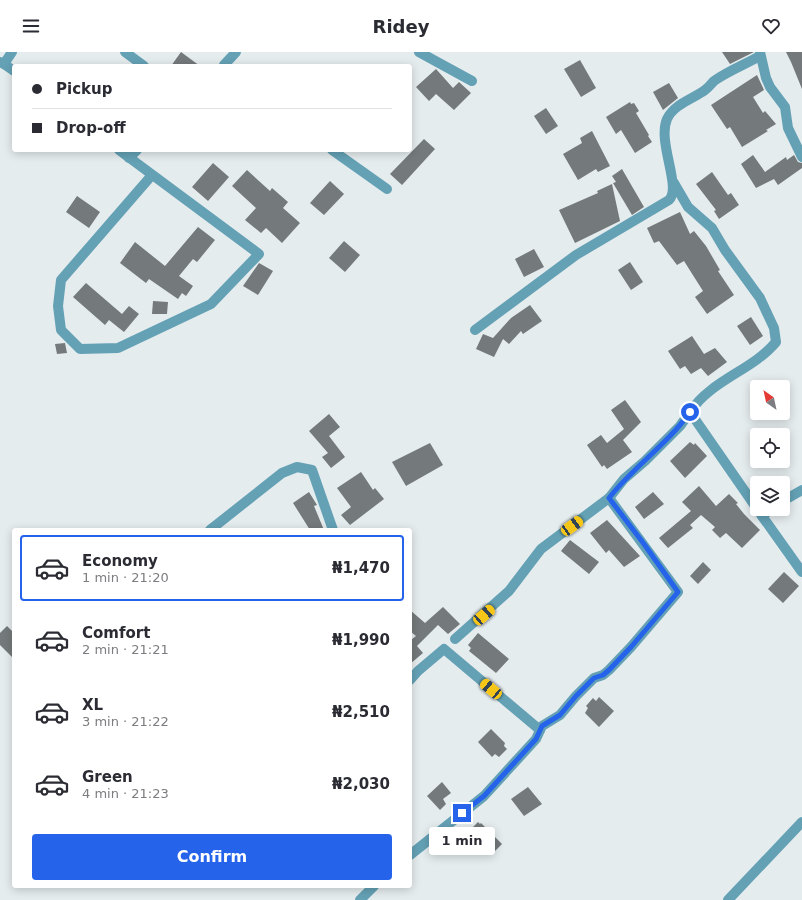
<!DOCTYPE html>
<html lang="en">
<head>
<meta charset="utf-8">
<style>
	body { margin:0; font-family:"DejaVu Sans",sans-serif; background:#f7f7f7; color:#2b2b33; height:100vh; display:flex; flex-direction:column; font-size:15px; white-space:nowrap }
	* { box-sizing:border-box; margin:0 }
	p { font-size:13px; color:#7c7c81 }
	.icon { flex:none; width:22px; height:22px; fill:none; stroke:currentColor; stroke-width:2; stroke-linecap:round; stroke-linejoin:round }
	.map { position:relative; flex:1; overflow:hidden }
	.drawer { position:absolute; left:12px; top:476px; width:400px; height:360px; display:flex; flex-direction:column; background:#fff; border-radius:4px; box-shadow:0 2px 10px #0003 }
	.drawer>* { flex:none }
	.banner { position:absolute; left:12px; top:12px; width:400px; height:88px; border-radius:4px; box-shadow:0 2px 10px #0003; display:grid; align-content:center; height:88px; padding:0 20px; background:#fff }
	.needle { width:26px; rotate:327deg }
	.buttons { position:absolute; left:750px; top:328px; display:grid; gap:8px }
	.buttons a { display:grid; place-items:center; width:40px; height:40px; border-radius:4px; background:#fff; box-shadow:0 2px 10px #0003; font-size:20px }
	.end { position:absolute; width:18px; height:18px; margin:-9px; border:5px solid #2563eb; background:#fff; box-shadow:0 0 0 2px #fff }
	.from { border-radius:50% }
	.bubble { position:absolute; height:28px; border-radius:4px; background:#fff; box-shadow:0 2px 10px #0003; font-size:13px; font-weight:800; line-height:28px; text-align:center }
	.car { position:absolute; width:12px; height:24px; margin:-12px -6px; border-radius:5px; box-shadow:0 0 3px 1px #0007; background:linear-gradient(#f5c518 24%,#345 0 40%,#f5c518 0 76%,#345 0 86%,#f5c518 0) }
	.banner b { display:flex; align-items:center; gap:14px; height:38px; font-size:15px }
	.banner b+b { border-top:1px solid #e1e1e2 }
	.banner i { width:10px; height:10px; background:#2b2b33 }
	ul { padding:7px 0 0; list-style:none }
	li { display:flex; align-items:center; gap:12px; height:66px; margin:0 8px 6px; padding:0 12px; border:2px solid transparent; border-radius:4px }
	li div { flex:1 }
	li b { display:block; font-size:15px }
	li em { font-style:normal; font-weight:800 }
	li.selected { border-color:#2563eb }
	li>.icon { width:36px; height:36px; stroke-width:1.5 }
	.cta { display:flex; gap:8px; margin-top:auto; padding:8px 20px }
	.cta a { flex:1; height:46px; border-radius:4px; background:#2563eb; color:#fff; font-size:16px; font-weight:800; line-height:46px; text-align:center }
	header { display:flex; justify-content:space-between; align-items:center; height:52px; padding:0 20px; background:#fff; font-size:18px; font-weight:800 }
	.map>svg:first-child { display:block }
	.building { fill:#74797b }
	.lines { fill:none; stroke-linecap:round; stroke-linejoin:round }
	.minor { stroke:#64a1b5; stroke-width:10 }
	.route { stroke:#2563eb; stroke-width:5 }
</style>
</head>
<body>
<header><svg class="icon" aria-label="menu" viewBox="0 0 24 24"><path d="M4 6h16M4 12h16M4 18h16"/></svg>Ridey<svg class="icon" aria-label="heart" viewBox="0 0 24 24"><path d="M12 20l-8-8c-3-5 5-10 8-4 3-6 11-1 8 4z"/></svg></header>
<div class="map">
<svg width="802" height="848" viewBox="0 0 802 848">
	<rect width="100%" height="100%" fill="#e5ecee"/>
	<g class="building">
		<path d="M181 0 200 14H171Z"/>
		<path d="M722 0H754L730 12Z"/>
		<path d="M786 0H802V37L791 10Z"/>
		<path d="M580 8 596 36 581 45 564 17Z"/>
		<path d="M436 17 453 36 459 30 471 41 454 58 436 42 429 49 416 35Z"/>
		<path d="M757 23 764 38 753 45 763 61 765 59 776 72 766 78 768 79 742 95 730 75 727 77 711 53Z"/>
		<path d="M669 31 678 46 663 58 653 40Z"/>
		<path d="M630 50 631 52 634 51 639 59 636 61 649 83 648 84 652 90 635 101 621 78 616 82 606 65Z"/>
		<path d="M546 56 558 74 546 82 534 64Z"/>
		<path d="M592 79 610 114 598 120 596 117 578 128 563 102 582 91 580 86Z"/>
		<path d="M424 87 435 97 402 133 390 122Z"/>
		<path d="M753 103 765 120 786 105 787 108 794 103 798 110 802 111V116L778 133 774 127 756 136 741 112Z"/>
		<path d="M213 111 229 125 208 149 192 135Z"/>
		<path d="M622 117 644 155 632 163 613 131 616 130 612 124Z"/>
		<path d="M247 118 270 139 272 136 288 150 283 156 300 171 282 191 266 176 261 181 245 168 256 156 232 134Z"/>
		<path d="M712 120 728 143 731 141 739 153 719 167 714 159 716 158 696 132Z"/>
		<path d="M330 129 344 142 324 163 310 151Z"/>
		<path d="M612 132 620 169 575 191 559 158 598 141 597 139Z"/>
		<path d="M77 144 100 160 89 176 66 160Z"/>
		<path d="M680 160 690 182 694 179 706 194 720 218 718 219 734 243 707 262 695 245 703 239 684 209 677 213 659 189 654 191 647 176Z"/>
		<path d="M198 175 215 188 197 210 193 207 179 224 193 234 186 244 182 241 178 247 149 227 146 231 120 211 135 190 165 214Z"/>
		<path d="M344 189 360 203 345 220 329 206Z"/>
		<path d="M534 197 544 215 524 225 515 207Z"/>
		<path d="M630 210 643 230 631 238 618 218Z"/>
		<path d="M259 211 273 219 258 243 243 234Z"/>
		<path d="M86 231 122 262 129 254 139 262 124 280 109 268 105 273 73 245Z"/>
		<path d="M153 249 168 250 167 262H152Z"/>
		<path d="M530 253 542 269 523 282 521 279 509 292 503 287 494 305 476 297 483 282 493 286 511 266Z"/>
		<path d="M751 265 763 284 750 293 737 274Z"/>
		<path d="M692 284 704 302 715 296 727 310 708 324 701 316 691 322 685 314 680 317 668 299Z"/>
		<path d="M65 291 67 301 57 302 55 292Z"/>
		<path d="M625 348 641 370 623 388 632 400 607 417 604 413 602 415 587 393 601 383 607 391 624 377 611 358Z"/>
		<path d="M329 362 340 375 329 384 345 405 331 416 322 405 328 401 309 379Z"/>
		<path d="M690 390 694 393 695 391 707 404 685 426 670 409Z"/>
		<path d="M430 391 443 413 406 434 392 410Z"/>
		<path d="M361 420 373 438 375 436 384 447 350 473 341 463 351 455 337 436Z"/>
		<path d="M699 434 716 454 729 442 738 451 736 452 744 462 760 478 742 496 726 481 720 486 712 478 715 475 701 463 690 473 693 476 668 496 659 486 691 459 682 450Z"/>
		<path d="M309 440 317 453 314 454 324 478H310L293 451Z"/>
		<path d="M653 440 664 452 644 467 635 455Z"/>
		<path d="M607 468 640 504 624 515 609 498 606 501 590 481Z"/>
		<path d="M570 488 599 510 589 522 561 499Z"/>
		<path d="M703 510 711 518 698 532 690 524Z"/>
		<path d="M784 520 799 534 783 551 768 537Z"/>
		<path d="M443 555 460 572 448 582 438 573 417 594 423 601 410 612V586L411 588 416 584 410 579V558L425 571Z"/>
		<path d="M7 574 14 581V607L0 593V581Z"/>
		<path d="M478 581 509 607 496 621 469 599 471 596 468 593Z"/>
		<path d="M599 645 614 659 599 675 585 661 588 656 586 654 593 646 596 649Z"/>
		<path d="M491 677 505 691 504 694 507 697 499 705 495 702 492 705 478 690Z"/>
		<path d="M442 730 451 741 443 747 446 752 440 758 427 744Z"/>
		<path d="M528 735 542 752 524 764 511 747Z"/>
		<path d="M478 770 480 772 481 771 502 792 493 801 473 781 476 779 472 776Z"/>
	</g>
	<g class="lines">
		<g class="minor">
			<path d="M125 0 144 14"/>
			<path d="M419 0 472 29"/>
			<path d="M760 0 766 26 770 35 785 55 788 76 802 105"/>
			<path d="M0 10 4 12 12 0"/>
			<path d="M4 12 14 19"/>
			<path d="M224 13 236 0"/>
			<path d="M119 98 259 202 211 252 118 296 80 297 61 278 58 254 61 228 152 123"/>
			<path d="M332 98 387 137"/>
			<path d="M129 106 137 98"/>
			<path d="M674 131 688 155 712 176 725 198 760 246 774 276 776 290C753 318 711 328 690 360"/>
			<path d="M475 278 576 203 669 148C682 135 657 90 667 67 674 52 693 47 705 38 709 35 711 32 714 29 728 19 746 12 760 4"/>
			<path d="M783 449 802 438"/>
			<path d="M771 457 762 464 802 520"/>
			<path d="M210 478 282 421 297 415 312 418 333 478"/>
			<path d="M455 587 509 539 541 497 609 446 624 427 645 409 680 374 690 360 762 464"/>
			<path d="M410 628 418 619 444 597 540 678"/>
			<path d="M410 803 484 744 536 687 542 674 560 663 576 644 594 626 603 623 609 618 631 595 678 540 609 446"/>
			<path d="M360 848 374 834"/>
			<path d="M728 848 802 770"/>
		</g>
	</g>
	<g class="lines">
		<path class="route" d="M462 761 484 744 536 687 542 674 560 663 576 644 594 626 603 623 609 618 631 595 678 540 644 492 609 446C633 415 667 393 690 360"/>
	</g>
</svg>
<div class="buttons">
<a><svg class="needle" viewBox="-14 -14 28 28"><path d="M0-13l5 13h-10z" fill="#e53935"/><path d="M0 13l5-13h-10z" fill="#7c7c81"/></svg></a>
<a><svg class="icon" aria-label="locate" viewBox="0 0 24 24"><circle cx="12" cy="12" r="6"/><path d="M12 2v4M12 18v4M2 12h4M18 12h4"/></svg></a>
<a><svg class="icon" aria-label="layers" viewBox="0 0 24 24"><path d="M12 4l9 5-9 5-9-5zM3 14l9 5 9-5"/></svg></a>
</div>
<i class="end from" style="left:690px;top:360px"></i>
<i class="end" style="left:462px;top:761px"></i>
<div class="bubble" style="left:429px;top:775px;width:66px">1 min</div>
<i class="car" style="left:572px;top:474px;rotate:54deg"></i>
<i class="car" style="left:484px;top:563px;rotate:49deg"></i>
<i class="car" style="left:491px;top:637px;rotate:310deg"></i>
<div class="banner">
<b><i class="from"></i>Pickup</b>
<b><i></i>Drop-off</b>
</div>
<section class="drawer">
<ul>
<li class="selected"><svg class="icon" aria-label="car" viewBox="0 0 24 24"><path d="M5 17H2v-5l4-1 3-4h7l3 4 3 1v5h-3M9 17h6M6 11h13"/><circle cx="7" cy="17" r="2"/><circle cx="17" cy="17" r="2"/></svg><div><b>Economy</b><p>1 min · 21:20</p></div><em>₦1,470</em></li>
<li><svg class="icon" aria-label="car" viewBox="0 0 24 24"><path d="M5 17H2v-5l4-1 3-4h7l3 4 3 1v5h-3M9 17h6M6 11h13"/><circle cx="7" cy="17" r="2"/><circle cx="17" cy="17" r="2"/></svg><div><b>Comfort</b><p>2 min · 21:21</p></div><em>₦1,990</em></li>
<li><svg class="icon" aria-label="car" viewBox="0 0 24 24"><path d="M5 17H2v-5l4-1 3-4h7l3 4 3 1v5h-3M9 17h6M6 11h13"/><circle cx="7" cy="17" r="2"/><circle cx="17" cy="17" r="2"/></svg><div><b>XL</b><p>3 min · 21:22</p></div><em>₦2,510</em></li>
<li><svg class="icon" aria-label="car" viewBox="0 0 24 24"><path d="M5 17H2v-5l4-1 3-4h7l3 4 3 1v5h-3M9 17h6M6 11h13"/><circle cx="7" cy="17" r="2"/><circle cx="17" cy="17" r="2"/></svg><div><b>Green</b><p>4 min · 21:23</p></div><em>₦2,030</em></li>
</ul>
<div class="cta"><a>Confirm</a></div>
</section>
</div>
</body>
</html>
